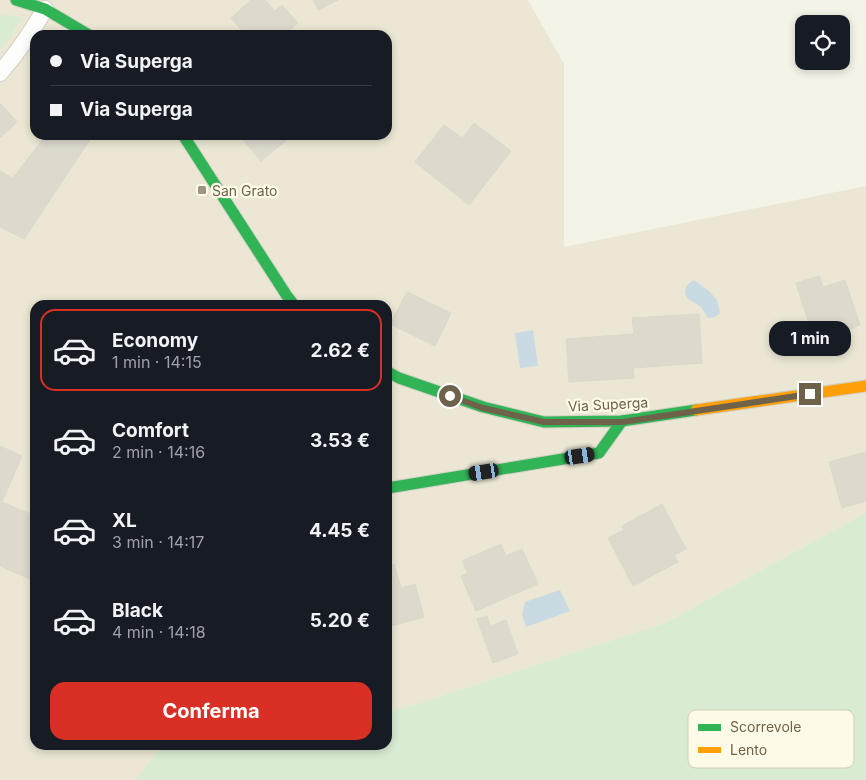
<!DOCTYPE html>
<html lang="it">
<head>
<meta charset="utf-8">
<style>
	body { margin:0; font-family:Inter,sans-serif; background:#20242c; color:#f1f3f6; height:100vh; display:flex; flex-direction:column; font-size:19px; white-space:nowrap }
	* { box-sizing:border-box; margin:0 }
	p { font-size:16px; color:#9ea1a6 }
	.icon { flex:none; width:28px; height:28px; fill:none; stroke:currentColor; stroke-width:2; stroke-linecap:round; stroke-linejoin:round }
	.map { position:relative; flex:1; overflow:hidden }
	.sheet { position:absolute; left:30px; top:300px; width:362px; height:450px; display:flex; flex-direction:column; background:#171b24; border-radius:15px; box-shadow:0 2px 8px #0003 }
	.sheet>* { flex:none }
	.banner { position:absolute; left:30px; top:30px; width:362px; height:110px; border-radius:15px; box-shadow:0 2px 8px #0003; display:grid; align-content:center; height:110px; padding:0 20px; background:#171b24 }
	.controls { position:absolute; left:795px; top:15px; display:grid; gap:10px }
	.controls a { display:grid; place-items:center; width:55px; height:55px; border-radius:10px; background:#171b24; box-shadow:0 2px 8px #0003; font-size:25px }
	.end { position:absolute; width:22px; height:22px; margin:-11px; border:6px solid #6e624b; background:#fff; box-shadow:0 0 0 2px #fff }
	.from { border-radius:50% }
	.bubble { position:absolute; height:35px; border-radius:15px; background:#171b24; box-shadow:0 2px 8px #0003; font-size:16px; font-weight:700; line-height:35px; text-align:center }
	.car { position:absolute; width:15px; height:30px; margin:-15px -8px; border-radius:6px; box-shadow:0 0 4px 1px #0007; background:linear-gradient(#222 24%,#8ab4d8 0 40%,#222 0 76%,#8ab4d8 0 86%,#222 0) }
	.banner b { display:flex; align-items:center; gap:18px; height:48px; font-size:19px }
	.banner b+b { border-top:1px solid #363941 }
	.banner i { width:12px; height:12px; background:#f1f3f6 }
	ul { padding:9px 0 0; list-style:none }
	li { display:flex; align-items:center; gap:15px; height:82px; margin:0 10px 8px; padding:0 10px; border:2px solid transparent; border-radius:15px }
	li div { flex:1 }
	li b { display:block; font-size:19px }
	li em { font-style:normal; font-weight:700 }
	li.active { border-color:#d93025 }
	li>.icon { width:45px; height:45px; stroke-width:1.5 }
	.action { display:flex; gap:10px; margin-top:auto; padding:10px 20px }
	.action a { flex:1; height:58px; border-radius:15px; background:#d93025; color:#fff; font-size:20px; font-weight:700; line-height:58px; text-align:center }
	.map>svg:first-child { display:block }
	.residential { fill:#ebe7d4; fill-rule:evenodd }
	.green { fill:#daebd3 }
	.water { fill:#cadae2 }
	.building { fill:#ddd9cd; stroke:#dcd8ca }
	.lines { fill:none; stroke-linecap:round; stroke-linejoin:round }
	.lane-casing { stroke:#d2cec3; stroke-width:18 }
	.fast-casing { stroke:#d3d0c4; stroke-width:13 }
	.slow-casing { stroke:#d3d0c4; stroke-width:13 }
	.lane { stroke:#fdfdfb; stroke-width:16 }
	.fast { stroke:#30b455; stroke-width:11 }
	.slow { stroke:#ff9f0a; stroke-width:11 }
	.route { stroke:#6e624b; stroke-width:6 }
	.poi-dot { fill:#9d9582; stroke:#fdfbe7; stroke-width:2 }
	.labels { text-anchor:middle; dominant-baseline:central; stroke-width:4.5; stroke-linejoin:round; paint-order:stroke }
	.poi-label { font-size:14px; fill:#6e624b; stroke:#fdfbe7; text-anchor:start }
	.street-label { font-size:14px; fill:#6e624b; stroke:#fdfbe7 }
	.key { fill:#fdfbe7; stroke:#d2cdb8; stroke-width:1 }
	.key-label { font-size:14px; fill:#6e624b }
</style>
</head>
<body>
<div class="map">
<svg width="866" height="780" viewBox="0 0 866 780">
	<rect width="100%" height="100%" fill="#f3f3e7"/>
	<path class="residential" d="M0 0H528L564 64V247L866 186V515H862L665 623 388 713V305H35V745H162L136 780H0V51L8 40 22 17 0 14ZM35 35H388V135H35Z"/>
	<g class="green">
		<path d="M0 14 22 17 8 41 0 51Z"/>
		<path d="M862 515H866V780H136L162 745H388V713L665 623Z"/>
	</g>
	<g class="water">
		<path d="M694 280 709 291 717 300 720 313 715 317 708 318C705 314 704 311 701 307 698 304 693 303 690 300 681 293 686 284 694 280Z"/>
		<path d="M533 330 538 366 520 368 515 333Z"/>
		<path d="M560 590 570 611 526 627 522 615 525 602Z"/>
	</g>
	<g class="building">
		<path d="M251 0H265L275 11 282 5 298 23 284 35H246L231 18Z"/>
		<path d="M313 0H338L318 10Z"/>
		<path d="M1 104 17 122 0 138V105Z"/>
		<path d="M474 123 511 151 469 205 415 162 444 125 462 138Z"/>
		<path d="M46 135H93L24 239 0 227V171L13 178Z"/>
		<path d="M239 135H293L261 161Z"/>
		<path d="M819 276 823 287 845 280 860 325 815 343 796 283Z"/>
		<path d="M407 292 451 313 435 346 390 324Z"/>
		<path d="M699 314 702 363 633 368 634 378 569 382 566 339 634 334 632 318Z"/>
		<path d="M0 446 22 456 2 502 35 516V567L30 579 0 566Z"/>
		<path d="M866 452V501L842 508 829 462Z"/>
		<path d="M662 504 686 549 674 555 678 562 633 586 608 538 624 530 622 526Z"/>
		<path d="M501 544 506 556 522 549 538 584 476 611 461 576 468 573 462 561Z"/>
		<path d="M394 564 401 588 415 584 424 617 388 627V566Z"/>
		<path d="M487 616 490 626 506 620 518 654 493 663 477 619Z"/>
	</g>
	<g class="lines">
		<g class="lane-casing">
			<path id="lane" d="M0 73C17 53 32 32 45 9"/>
		</g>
		<g class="fast-casing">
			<g id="fast">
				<path d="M16 0 45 9 89 35"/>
				<path d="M183 135 287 296 294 305"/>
				<path d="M388 372 399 378 483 407 544 422 622 421 696 410"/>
				<path d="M388 488 599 453 622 421"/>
			</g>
		</g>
		<g class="slow-casing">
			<path id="slow" d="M696 410 866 386"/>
		</g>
		<use href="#lane" class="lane"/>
		<use href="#fast" class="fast"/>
		<use href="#slow" class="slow"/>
	</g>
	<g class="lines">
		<path class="route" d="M450 396 483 408 544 422H622L810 394"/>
	</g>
	<rect class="poi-dot" x="197" y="185" width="10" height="10" rx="2.5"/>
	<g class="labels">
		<g class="poi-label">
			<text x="212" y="190">San Grato</text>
		</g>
		<g class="street-label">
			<text transform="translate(608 404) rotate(-3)">Via Superga</text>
		</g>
	</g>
	<rect x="688" y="710" width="166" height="58" rx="8" class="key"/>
	<rect x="698" y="724" width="23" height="7" fill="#30b455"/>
	<rect x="698" y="747" width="23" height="6" fill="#ff9f0a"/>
	<g class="key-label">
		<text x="730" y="732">Scorrevole</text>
		<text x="730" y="755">Lento</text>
	</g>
</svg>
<div class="controls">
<a><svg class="icon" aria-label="locate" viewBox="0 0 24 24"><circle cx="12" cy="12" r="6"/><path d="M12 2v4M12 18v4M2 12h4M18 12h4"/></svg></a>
</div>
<i class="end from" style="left:450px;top:396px"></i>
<i class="end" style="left:810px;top:394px"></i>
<div class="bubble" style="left:769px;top:321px;width:82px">1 min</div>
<i class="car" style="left:580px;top:456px;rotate:81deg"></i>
<i class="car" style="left:484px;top:472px;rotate:261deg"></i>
<div class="banner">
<b><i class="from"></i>Via Superga</b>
<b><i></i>Via Superga</b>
</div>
<section class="sheet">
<ul>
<li class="active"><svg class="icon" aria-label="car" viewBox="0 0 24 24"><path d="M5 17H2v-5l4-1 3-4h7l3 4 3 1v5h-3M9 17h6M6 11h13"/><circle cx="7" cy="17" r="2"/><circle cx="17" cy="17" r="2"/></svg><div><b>Economy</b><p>1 min · 14:15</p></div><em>2.62 €</em></li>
<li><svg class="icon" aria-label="car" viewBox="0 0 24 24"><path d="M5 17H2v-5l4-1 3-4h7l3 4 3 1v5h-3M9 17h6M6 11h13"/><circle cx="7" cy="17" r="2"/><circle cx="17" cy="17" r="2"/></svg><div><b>Comfort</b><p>2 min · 14:16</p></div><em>3.53 €</em></li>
<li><svg class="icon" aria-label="car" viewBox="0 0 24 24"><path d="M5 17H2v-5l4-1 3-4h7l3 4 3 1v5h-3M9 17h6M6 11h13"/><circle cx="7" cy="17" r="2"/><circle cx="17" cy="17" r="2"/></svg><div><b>XL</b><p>3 min · 14:17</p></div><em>4.45 €</em></li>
<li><svg class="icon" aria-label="car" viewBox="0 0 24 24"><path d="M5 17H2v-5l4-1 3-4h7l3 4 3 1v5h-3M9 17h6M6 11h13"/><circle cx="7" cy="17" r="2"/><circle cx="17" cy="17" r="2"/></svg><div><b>Black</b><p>4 min · 14:18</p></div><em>5.20 €</em></li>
</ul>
<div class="action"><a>Conferma</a></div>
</section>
</div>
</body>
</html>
